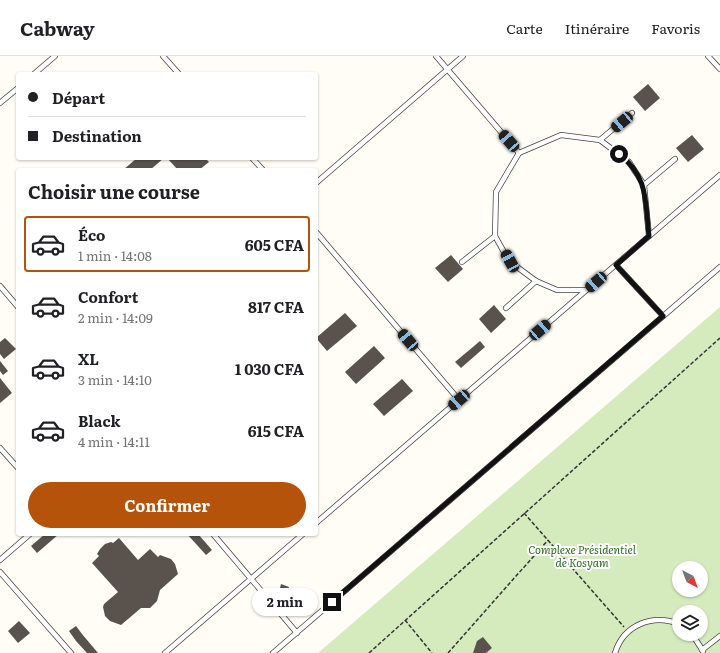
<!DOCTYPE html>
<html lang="fr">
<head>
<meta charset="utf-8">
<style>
	body { margin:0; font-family:Literata,serif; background:#f2f2f2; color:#202124; height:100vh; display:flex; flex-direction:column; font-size:15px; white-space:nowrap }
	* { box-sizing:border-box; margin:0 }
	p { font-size:13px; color:#757577 }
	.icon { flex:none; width:22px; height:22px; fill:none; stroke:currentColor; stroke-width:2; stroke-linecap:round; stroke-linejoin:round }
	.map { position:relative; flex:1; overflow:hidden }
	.sheet { position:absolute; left:16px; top:112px; width:302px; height:368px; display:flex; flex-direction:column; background:#fff; border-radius:4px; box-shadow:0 1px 3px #0004 }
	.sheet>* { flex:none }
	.hud { position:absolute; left:16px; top:16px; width:302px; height:88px; border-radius:4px; box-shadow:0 1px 3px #0004; display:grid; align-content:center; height:88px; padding:0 12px; background:#fff }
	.needle { width:26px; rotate:139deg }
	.buttons { position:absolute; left:672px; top:505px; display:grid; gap:8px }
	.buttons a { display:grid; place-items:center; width:36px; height:36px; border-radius:50%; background:#fff; box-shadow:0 1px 3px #0004; font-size:20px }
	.end { position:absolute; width:18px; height:18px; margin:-9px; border:5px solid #111; background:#fff; box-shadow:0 0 0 2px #fff }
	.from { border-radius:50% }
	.bubble { position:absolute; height:28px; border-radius:14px; background:#fff; box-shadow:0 1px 3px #0004; font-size:13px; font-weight:700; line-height:28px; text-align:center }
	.car { position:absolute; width:12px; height:24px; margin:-12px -6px; border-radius:5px; box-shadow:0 0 3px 1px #0007; background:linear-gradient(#222 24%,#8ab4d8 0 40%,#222 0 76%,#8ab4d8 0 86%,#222 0) }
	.hud b { display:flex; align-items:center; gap:14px; height:38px; font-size:15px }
	.hud b+b { border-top:1px solid #e0e0e0 }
	.hud i { width:10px; height:10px; background:#202124 }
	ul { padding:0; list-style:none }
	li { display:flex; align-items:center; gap:12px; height:56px; margin:0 8px 6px; padding:0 4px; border:2px solid transparent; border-radius:4px }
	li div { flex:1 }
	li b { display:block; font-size:15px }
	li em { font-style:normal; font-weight:700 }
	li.on { border-color:#b45309 }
	li>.icon { width:36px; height:36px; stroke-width:1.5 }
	h2 { padding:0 12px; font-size:18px; line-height:48px }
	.button { display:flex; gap:8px; margin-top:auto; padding:8px 12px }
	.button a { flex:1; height:46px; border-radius:24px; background:#b45309; color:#fff; font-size:16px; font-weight:700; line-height:46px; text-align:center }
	header { display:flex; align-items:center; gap:24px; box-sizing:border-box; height:56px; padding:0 20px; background:#fff; border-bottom:1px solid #e0e0e0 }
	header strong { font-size:19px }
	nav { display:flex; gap:22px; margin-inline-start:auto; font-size:14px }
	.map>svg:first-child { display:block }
	.green { fill:#d5ebbd; fill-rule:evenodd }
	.building { fill:#5a524d }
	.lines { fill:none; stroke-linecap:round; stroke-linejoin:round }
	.lane-casing { stroke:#444; stroke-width:6 }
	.path { stroke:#333; stroke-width:1.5; stroke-dasharray:4 2; stroke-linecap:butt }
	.lane { stroke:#fff; stroke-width:4.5 }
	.route { stroke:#111; stroke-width:5 }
	.labels { text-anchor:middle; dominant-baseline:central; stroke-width:4; stroke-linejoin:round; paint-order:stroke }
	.park-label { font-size:11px; font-style:italic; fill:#2f6b1f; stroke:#fff }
</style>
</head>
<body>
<header>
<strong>Cabway</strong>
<nav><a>Carte</a><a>Itinéraire</a><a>Favoris</a></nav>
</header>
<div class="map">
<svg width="720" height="597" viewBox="0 0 720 597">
	<rect width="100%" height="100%" fill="#fffdf5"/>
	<path class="green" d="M720 251V597H318ZM679 512H701V534H679ZM679 556H701V578H679Z"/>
	<g class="building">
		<path d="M648 28 660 42 645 55 633 41Z"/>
		<path d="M692 79 704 93 688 106 676 92Z"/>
		<path d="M137 102H164L150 114H123Z"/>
		<path d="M167 102H205L209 106 199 114H178Z"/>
		<path d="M451 199 463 213 448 226 435 212Z"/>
		<path d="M494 249 506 263 491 277 479 263Z"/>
		<path d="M345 257 357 270 327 295 316 282Z"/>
		<path d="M5 282 16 293 4 303 0 298V286Z"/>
		<path d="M480 285 485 291 461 312 455 306Z"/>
		<path d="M374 290 385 302 356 328 345 316Z"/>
		<path d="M0 305 8 315 3 319 0 315Z"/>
		<path d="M0 322 12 337 0 347Z"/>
		<path d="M402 323 413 335 384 360 373 348Z"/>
		<path d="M45 478H59L37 497 31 490Z"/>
		<path d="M187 478H198L212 494 206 499Z"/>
		<path d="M119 482 138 504 150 493 158 501 160 499 171 503 175 508 178 518 160 534 157 545 150 552H141L121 569 110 565 105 560 103 551 104 548 118 536 92 507 99 500 97 498 100 493 105 488 111 486 113 487Z"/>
		<path d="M281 528 289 531 285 542 278 540Z"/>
		<path d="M19 565 30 577 18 587 8 575Z"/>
		<path d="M76 570 82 578 98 597H87L76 585 69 575Z"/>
		<path d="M483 581 492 592 486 597H473L477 585Z"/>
	</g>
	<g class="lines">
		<g class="lane-casing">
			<g id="lane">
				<path d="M163 0 179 18"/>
				<path d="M436 0 519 97 561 79 600 84 629 106 644 129 649 180"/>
				<path d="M708 0 720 13"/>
				<path d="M34 18 55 0"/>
				<path d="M0 47 18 32"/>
				<path d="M600 84 632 57"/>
				<path d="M519 97 496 136 495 180 509 205 536 225 557 234H586"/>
				<path d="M252 102 263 114"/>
				<path d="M316 127 463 0"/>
				<path d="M644 129 675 103"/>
				<path d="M316 176 459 344"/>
				<path d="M462 206 495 180"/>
				<path d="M616 209 663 260"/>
				<path d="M0 230 18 251"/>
				<path d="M506 252 536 225"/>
				<path d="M0 392 18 412"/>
				<path d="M316 467 720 119"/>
				<path d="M213 478 297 577"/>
				<path d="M0 504 30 478"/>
				<path d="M0 516 71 597"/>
				<path d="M692 578 703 595"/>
				<path d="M702 594 720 580"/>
				<path d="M165 597 303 478"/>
				<path d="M273 597 720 211"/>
				<path d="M615 597C624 568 653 558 679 568"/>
			</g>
		</g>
		<g class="path">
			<path d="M524 457 624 571"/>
			<path d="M405 564 432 597"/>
			<path d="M369 597 720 282"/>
			<path d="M448 597 548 484"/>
		</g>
		<use href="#lane" class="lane"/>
	</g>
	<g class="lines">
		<path class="route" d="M332 546 663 260 616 209 649 180C645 146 649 121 619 98"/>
	</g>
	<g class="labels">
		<g class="park-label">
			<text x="582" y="493">Complexe Présidentiel<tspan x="582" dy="13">de Kosyam</tspan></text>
		</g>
	</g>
</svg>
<div class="buttons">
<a><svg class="needle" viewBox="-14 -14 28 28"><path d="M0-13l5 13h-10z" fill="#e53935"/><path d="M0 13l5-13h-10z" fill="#757577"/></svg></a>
<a><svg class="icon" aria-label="layers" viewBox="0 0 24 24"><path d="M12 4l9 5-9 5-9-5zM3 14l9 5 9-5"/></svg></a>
</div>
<i class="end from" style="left:619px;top:98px"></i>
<i class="end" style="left:332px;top:546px"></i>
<div class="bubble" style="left:252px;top:532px;width:66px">2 min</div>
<i class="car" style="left:622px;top:66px;rotate:230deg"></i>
<i class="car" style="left:509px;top:85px;rotate:319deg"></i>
<i class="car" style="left:510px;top:205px;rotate:331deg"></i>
<i class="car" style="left:596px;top:226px;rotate:229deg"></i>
<i class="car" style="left:540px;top:274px;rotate:49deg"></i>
<i class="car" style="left:408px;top:284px;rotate:320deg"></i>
<i class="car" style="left:459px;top:344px;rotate:229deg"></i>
<div class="hud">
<b><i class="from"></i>Départ</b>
<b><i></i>Destination</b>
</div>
<section class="sheet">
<h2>Choisir une course</h2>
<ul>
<li class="on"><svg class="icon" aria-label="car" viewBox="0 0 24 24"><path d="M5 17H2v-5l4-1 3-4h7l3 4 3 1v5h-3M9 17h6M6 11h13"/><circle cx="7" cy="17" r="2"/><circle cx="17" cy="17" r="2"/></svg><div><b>Éco</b><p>1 min · 14:08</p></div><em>605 CFA</em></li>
<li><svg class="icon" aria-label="car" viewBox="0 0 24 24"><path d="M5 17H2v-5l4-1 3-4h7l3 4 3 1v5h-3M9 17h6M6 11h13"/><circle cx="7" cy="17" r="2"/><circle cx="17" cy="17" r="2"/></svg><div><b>Confort</b><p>2 min · 14:09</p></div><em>817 CFA</em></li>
<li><svg class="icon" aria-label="car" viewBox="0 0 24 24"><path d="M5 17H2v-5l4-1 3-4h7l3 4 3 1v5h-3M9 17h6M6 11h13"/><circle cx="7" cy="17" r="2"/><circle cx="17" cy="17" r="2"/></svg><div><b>XL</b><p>3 min · 14:10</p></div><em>1 030 CFA</em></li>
<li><svg class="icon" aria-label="car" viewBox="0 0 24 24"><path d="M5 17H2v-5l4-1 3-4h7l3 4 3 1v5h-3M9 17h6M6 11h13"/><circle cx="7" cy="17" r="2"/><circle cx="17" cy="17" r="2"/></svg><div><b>Black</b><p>4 min · 14:11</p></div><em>615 CFA</em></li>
</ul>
<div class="button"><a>Confirmer</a></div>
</section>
</div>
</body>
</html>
